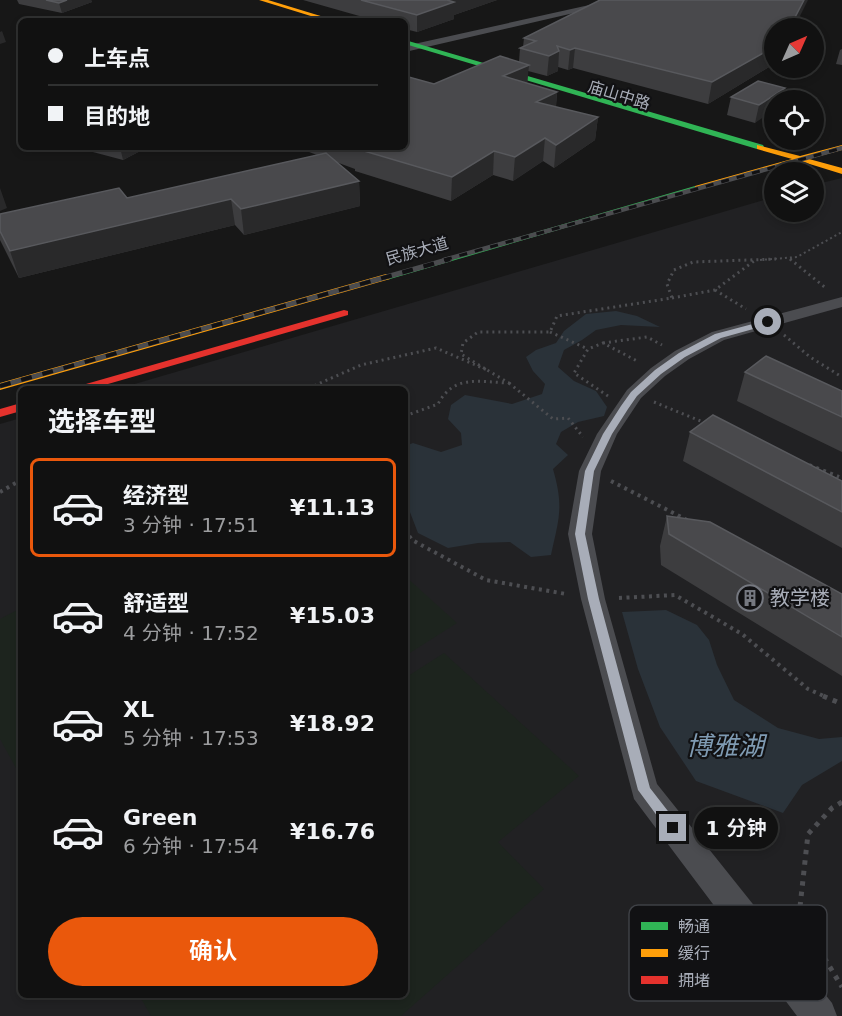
<!DOCTYPE html>
<html lang="zh">
<head>
<meta charset="utf-8">
<style>
	body { margin:0; font-family:"DejaVu Sans","Noto Sans SC",sans-serif; background:#1a1a1a; color:#f1f3f6; height:100vh; display:flex; flex-direction:column; font-size:22px; white-space:nowrap }
	* { box-sizing:border-box; margin:0 }
	p { font-size:20px; color:#9c9d9f }
	.icon { flex:none; width:33px; height:33px; fill:none; stroke:currentColor; stroke-width:2; stroke-linecap:round; stroke-linejoin:round }
	.map { position:relative; flex:1; overflow:hidden }
	.side { position:absolute; left:18px; top:386px; width:390px; height:612px; display:flex; flex-direction:column; background:#111; border-radius:9px; box-shadow:0 3px 9px #0003,0 0 0 2px #303131 }
	.side>* { flex:none }
	.hud { position:absolute; left:18px; top:18px; width:390px; height:132px; border-radius:9px; box-shadow:0 3px 9px #0003,0 0 0 2px #303131; display:grid; align-content:center; height:132px; padding:0 30px; background:#111 }
	.needle { width:39px; rotate:45deg }
	.controls { position:absolute; left:764px; top:18px; display:grid; gap:12px }
	.controls a { display:grid; place-items:center; width:60px; height:60px; border-radius:50%; background:#111; box-shadow:0 3px 9px #0003,0 0 0 2px #303131; font-size:30px }
	.end { position:absolute; width:27px; height:27px; margin:-14px; border:8px solid #a8adb8; background:#111; box-shadow:0 0 0 3px #111 }
	.from { border-radius:50% }
	.bubble { position:absolute; height:42px; border-radius:21px; background:#111; box-shadow:0 3px 9px #0003,0 0 0 2px #303131; font-size:20px; font-weight:600; line-height:42px; text-align:center }
	.hud b { display:flex; align-items:center; gap:21px; height:57px; font-size:22px }
	.hud b+b { border-top:2px solid #303131 }
	.hud i { width:15px; height:15px; background:#f1f3f6 }
	ul { padding:0; list-style:none }
	li { display:flex; align-items:center; gap:18px; height:99px; margin:0 12px 9px; padding:0 18px; border:3px solid transparent; border-radius:9px }
	li div { flex:1 }
	li b { display:block; font-size:22px }
	li em { font-style:normal; font-weight:600 }
	li.on { border-color:#ea580c }
	li>.icon { width:54px; height:54px; stroke-width:1.5 }
	h2 { padding:0 30px; font-size:27px; line-height:72px }
	.button { display:flex; gap:12px; margin-top:auto; padding:12px 30px }
	.button a { flex:1; height:69px; border-radius:36px; background:#ea580c; color:#fff; font-size:24px; font-weight:600; line-height:69px; text-align:center }
	.map>svg:first-child { display:block }
	.built { fill:#212123 }
	.green { fill:#1d241e }
	.water { fill:#2a3239 }
	.lines { fill:none; stroke-linecap:round; stroke-linejoin:round }
	.path-far3 { stroke:#4d4e52; stroke-width:2; stroke-dasharray:2 3; stroke-linecap:butt }
	.path-far2 { stroke:#4d4e52; stroke-width:3; stroke-dasharray:2 4; stroke-linecap:butt }
	.path-far1 { stroke:#4d4e52; stroke-width:4; stroke-dasharray:3 4.5; stroke-linecap:butt }
	.path { stroke:#4d4e52; stroke-width:5; stroke-dasharray:4.5 6; stroke-linecap:butt }
	.street { fill:#4b4c50; fill-rule:evenodd }
	.fast { fill:#30b455; fill-rule:evenodd }
	.slow { fill:#ff9f0a; fill-rule:evenodd }
	.jam { fill:#e5322d; fill-rule:evenodd }
	.rail-far1-casing { stroke:#4b4c4f; stroke-width:4.5 }
	.rail-casing { stroke:#4b4c4f; stroke-width:5 }
	.rail-far1 { stroke:#111113; stroke-width:3; stroke-dasharray:8; stroke-linecap:butt }
	.rail { stroke:#111113; stroke-width:4; stroke-dasharray:11; stroke-linecap:butt }
	.wall { fill:#3d3d3f }
	.shaded-wall { fill:#29292a }
	.building { fill:#49494c; stroke:#58595d; stroke-width:1.5 }
	.route { fill:#a8adb8 }
	.labels { text-anchor:middle; dominant-baseline:central; stroke-width:4.5; stroke-linejoin:round; paint-order:stroke }
	.far-street-label { font-size:16px; fill:#a8adb8; stroke:#111113 }
	.poi-label { font-size:20px; fill:#a8adb8; stroke:#111113; text-anchor:start }
	.near-water-label { font-size:26px; font-style:italic; fill:#7f9bb3; stroke:#111113 }
	.key { fill:#111113; stroke:#3e4045; stroke-width:1.5 }
	.key-label { font-size:16px; fill:#a8adb8 }
</style>
</head>
<body>
<div class="map">
<svg width="842" height="1016" viewBox="0 0 842 1016">
	<rect width="100%" height="100%" fill="#171717"/>
	<path class="built" d="M842 178V1016H0V424L21 418V994H405V388H121L774 197V212H813V185Z"/>
	<g class="green">
		<path d="M405 576 457 623 405 656Z"/>
		<path d="M21 608V777L0 739V619Z"/>
		<path d="M444 653 579 776 498 842 544 889 401 1016H151L139 995 405 994V678Z"/>
	</g>
	<g class="water">
		<path d="M616 311 637 316 660 327 621 325 596 330 582 340 564 350 558 367 574 381 596 391 607 407 604 416 578 422 561 432 556 444 568 455 553 469C564 507 559 518 551 555L531 557 510 542 478 543 448 548 418 533 408 507 405 505V446L413 443 441 452 462 445 461 433 448 419 451 405 465 395 512 404 542 394 545 384 533 371 526 357 536 350 556 343 564 331 586 314Z"/>
		<path d="M666 610 697 625 709 640 717 665 734 700 778 728 819 739 842 737V761L802 785 783 813 696 781 660 727 638 669 622 612Z"/>
	</g>
	<g class="lines">
		<g class="path-far3">
			<path d="M790 259 792 260"/>
			<path d="M760 260 797 257 842 232"/>
		</g>
		<g class="path-far2">
			<path d="M790 259 827 289"/>
			<path d="M715 290 746 309"/>
			<path d="M672 298 715 290 754 261"/>
			<path d="M550 332 588 349"/>
			<path d="M784 335 810 357 842 377"/>
			<path d="M603 343 647 337 662 345"/>
			<path d="M509 383 553 419 568 418 583 437"/>
			<path d="M309 388 361 365 436 348 487 370 461 354 463 343 478 332H550L557 316 672 298 667 284 674 270 693 262 776 259"/>
			<path d="M608 396 574 373 588 349 603 343 639 362"/>
			<path d="M654 402 708 424"/>
			<path d="M405 416 438 404C454 374 479 382 509 383L487 370"/>
		</g>
		<g class="path-far1">
			<path d="M809 465 839 477"/>
			<path d="M611 481 687 520"/>
			<path d="M0 492 21 480"/>
			<path d="M405 530 412 540 486 580 566 594"/>
			<path d="M619 598 675 595 742 634 808 689 826 697"/>
		</g>
		<g class="path">
			<path d="M823 696 842 704"/>
			<path d="M842 802 832 808 808 834 799 916 842 987"/>
		</g>
		<g class="street">
			<path d="M612 0H630L405 52V46Z"/>
			<path d="M842 297V307L724 340 689 359 665 376 641 398 617 434 601 471 592 534 605 599 657 784 832 1003 837 1016H797L634 799 581 599 568 534 579 471 597 434 627 390 651 368 675 351 712 332Z"/>
		</g>
		<g class="fast">
			<path d="M405 40 763 145 764 147 757 149 405 44Z"/>
			<path d="M695 186 702 188 390 279 386 280 381 277Z"/>
		</g>
		<g class="slow">
			<path d="M259 0H268L337 21H327Z"/>
			<path d="M757 145 800 156 842 145V150L809 159 842 168V174L800 161 695 190V186L792 159 757 149Z"/>
			<path d="M386 274 390 275V279L0 390V383Z"/>
		</g>
		<g class="jam">
			<path d="M344 310 348 311V315L94 388H77L79 386Z"/>
			<path d="M21 403V411L0 417V409Z"/>
		</g>
		<g class="rail-far1-casing">
			<path id="rail-far1" d="M444 260 842 148"/>
		</g>
		<g class="rail-casing">
			<path id="rail" d="M0 386 450 259"/>
		</g>
		<use href="#rail-far1" class="rail-far1"/>
		<use href="#rail" class="rail"/>
	</g>
	<g class="wall">
		<path d="M17 0H91L92 2 62 13 19 4Z"/>
		<path d="M303 0H497L454 15V19L417 32 405 29V21H377Z"/>
		<path d="M774 28V64L708 104 573 68 568 70 558 67V71L547 76 528 71 527 83 557 92 556 107 598 117 595 140 554 168 543 161 513 181 493 175 451 201 355 171V169L336 162 359 181 360 206 244 235 235 225 19 278 0 240V214L127 198 317 155 296 147H405L434 84 519 62 520 48 523 47 524 38Z"/>
		<path d="M842 49V65L836 64 840 50Z"/>
		<path d="M785 88 782 100H774L755 123 727 115 731 97Z"/>
		<path d="M74 147H148L123 160Z"/>
		<path d="M745 372 842 391V452L737 401Z"/>
		<path d="M690 432 842 481V548L683 461Z"/>
		<path d="M667 516 842 594V676L661 565 660 546Z"/>
	</g>
	<g class="shaded-wall">
		<path d="M67 0H91L92 2 62 13 59 3Z"/>
		<path d="M449 0H497L454 15V19L417 32V15Z"/>
		<path d="M804 0H808L794 28 791 25Z"/>
		<path d="M2 31 6 42 0 44V32Z"/>
		<path d="M774 47V64L708 104 712 82Z"/>
		<path d="M575 48 573 68 568 70 570 50Z"/>
		<path d="M559 51 558 71 547 76 549 56Z"/>
		<path d="M529 65 527 86 503 76Z"/>
		<path d="M785 88 782 100H774V110L755 123 759 105Z"/>
		<path d="M557 92 555 114 536 102Z"/>
		<path d="M598 117 595 140 554 168 556 145Z"/>
		<path d="M545 138 543 161 513 181 515 157Z"/>
		<path d="M120 147H148L123 160Z"/>
		<path d="M494 151 493 175 451 201 452 177Z"/>
		<path d="M359 181 360 206 244 235 241 209Z"/>
		<path d="M0 188 7 208 0 211Z"/>
		<path d="M231 199 235 225 19 278 10 251Z"/>
	</g>
	<g class="building">
		<path d="M46 0H67L59 3Z"/>
		<path d="M361 0H449H447L454 2 417 15Z"/>
		<path d="M600 0H804L791 25 806 28H774V47L712 82 575 48 570 50 557 46 559 51 549 56 520 48 536 41 524 38Z"/>
		<path d="M500 56 529 65 503 76 557 92 536 102 598 117 556 145 545 138 515 157 494 151 452 177 354 148 405 147V76L434 84Z"/>
		<path d="M758 81 785 88 759 105 731 97Z"/>
		<path d="M326 153 359 181 241 209 231 199 10 251 0 231V214L119 188 127 198Z"/>
		<path d="M766 356 842 391V417L745 372Z"/>
		<path d="M713 415 842 481V512L690 432Z"/>
		<path d="M667 516 710 522 842 594V637L669 534Z"/>
	</g>
	<path class="route" d="M768 320 772 322 771 324 721 338 685 357 661 374 637 396 628 409 612 434 594 471 585 534 599 599 650 788 678 824 680 828 678 832 673 834 669 832 638 790 588 599 575 534 585 471 603 434 621 406 631 392 655 370 679 353 715 334Z"/>
	<defs>
		<g id="building-ring" transform="scale(1.35)"><circle r="9.5" fill="#111113" stroke="#757880" stroke-width="1.5"/><path d="M-4-6H4V6H1V3H-1V6H-4ZM-2.5-4.3h1.7v1.8h-1.7ZM.8-4.3h1.7v1.8H.8ZM-2.5-1h1.7V.8h-1.7ZM.8-1h1.7V.8H.8Z" fill="#757880"/></g>
	</defs>
	<g fill-rule="evenodd">
		<use href="#building-ring" x="750" y="598"/>
	</g>
	<g class="labels">
		<g class="far-street-label">
			<text transform="translate(619 95) rotate(17)">庙山中路</text>
			<text transform="translate(417 251) rotate(-16)">民族大道</text>
		</g>
		<g class="poi-label">
			<text x="770" y="598">教学楼</text>
		</g>
		<g class="near-water-label">
			<text x="725" y="746">博雅湖</text>
		</g>
	</g>
	<rect x="629" y="905" width="198" height="96" rx="9" class="key"/>
	<rect x="641" y="922" width="27" height="8" fill="#30b455"/>
	<rect x="641" y="949" width="27" height="8" fill="#ff9f0a"/>
	<rect x="641" y="976" width="27" height="8" fill="#e5322d"/>
	<g class="key-label">
		<text x="678" y="932">畅通</text>
		<text x="678" y="959">缓行</text>
		<text x="678" y="986">拥堵</text>
	</g>
</svg>
<div class="controls">
<a><svg class="needle" viewBox="-14 -14 28 28"><path d="M0-13l5 13h-10z" fill="#e53935"/><path d="M0 13l5-13h-10z" fill="#9c9d9f"/></svg></a>
<a><svg class="icon" aria-label="locate" viewBox="0 0 24 24"><circle cx="12" cy="12" r="6"/><path d="M12 2v4M12 18v4M2 12h4M18 12h4"/></svg></a>
<a><svg class="icon" aria-label="layers" viewBox="0 0 24 24"><path d="M12 4l9 5-9 5-9-5zM3 14l9 5 9-5"/></svg></a>
</div>
<i class="end from" style="left:768px;top:322px"></i>
<i class="end" style="left:673px;top:828px"></i>
<div class="bubble" style="left:694px;top:807px;width:84px">1 分钟</div>
<div class="hud">
<b><i class="from"></i>上车点</b>
<b><i></i>目的地</b>
</div>
<section class="side">
<h2>选择车型</h2>
<ul>
<li class="on"><svg class="icon" aria-label="car" viewBox="0 0 24 24"><path d="M5 17H2v-5l4-1 3-4h7l3 4 3 1v5h-3M9 17h6M6 11h13"/><circle cx="7" cy="17" r="2"/><circle cx="17" cy="17" r="2"/></svg><div><b>经济型</b><p>3 分钟 · 17:51</p></div><em>¥11.13</em></li>
<li><svg class="icon" aria-label="car" viewBox="0 0 24 24"><path d="M5 17H2v-5l4-1 3-4h7l3 4 3 1v5h-3M9 17h6M6 11h13"/><circle cx="7" cy="17" r="2"/><circle cx="17" cy="17" r="2"/></svg><div><b>舒适型</b><p>4 分钟 · 17:52</p></div><em>¥15.03</em></li>
<li><svg class="icon" aria-label="car" viewBox="0 0 24 24"><path d="M5 17H2v-5l4-1 3-4h7l3 4 3 1v5h-3M9 17h6M6 11h13"/><circle cx="7" cy="17" r="2"/><circle cx="17" cy="17" r="2"/></svg><div><b>XL</b><p>5 分钟 · 17:53</p></div><em>¥18.92</em></li>
<li><svg class="icon" aria-label="car" viewBox="0 0 24 24"><path d="M5 17H2v-5l4-1 3-4h7l3 4 3 1v5h-3M9 17h6M6 11h13"/><circle cx="7" cy="17" r="2"/><circle cx="17" cy="17" r="2"/></svg><div><b>Green</b><p>6 分钟 · 17:54</p></div><em>¥16.76</em></li>
</ul>
<div class="button"><a>确认</a></div>
</section>
</div>
</body>
</html>
